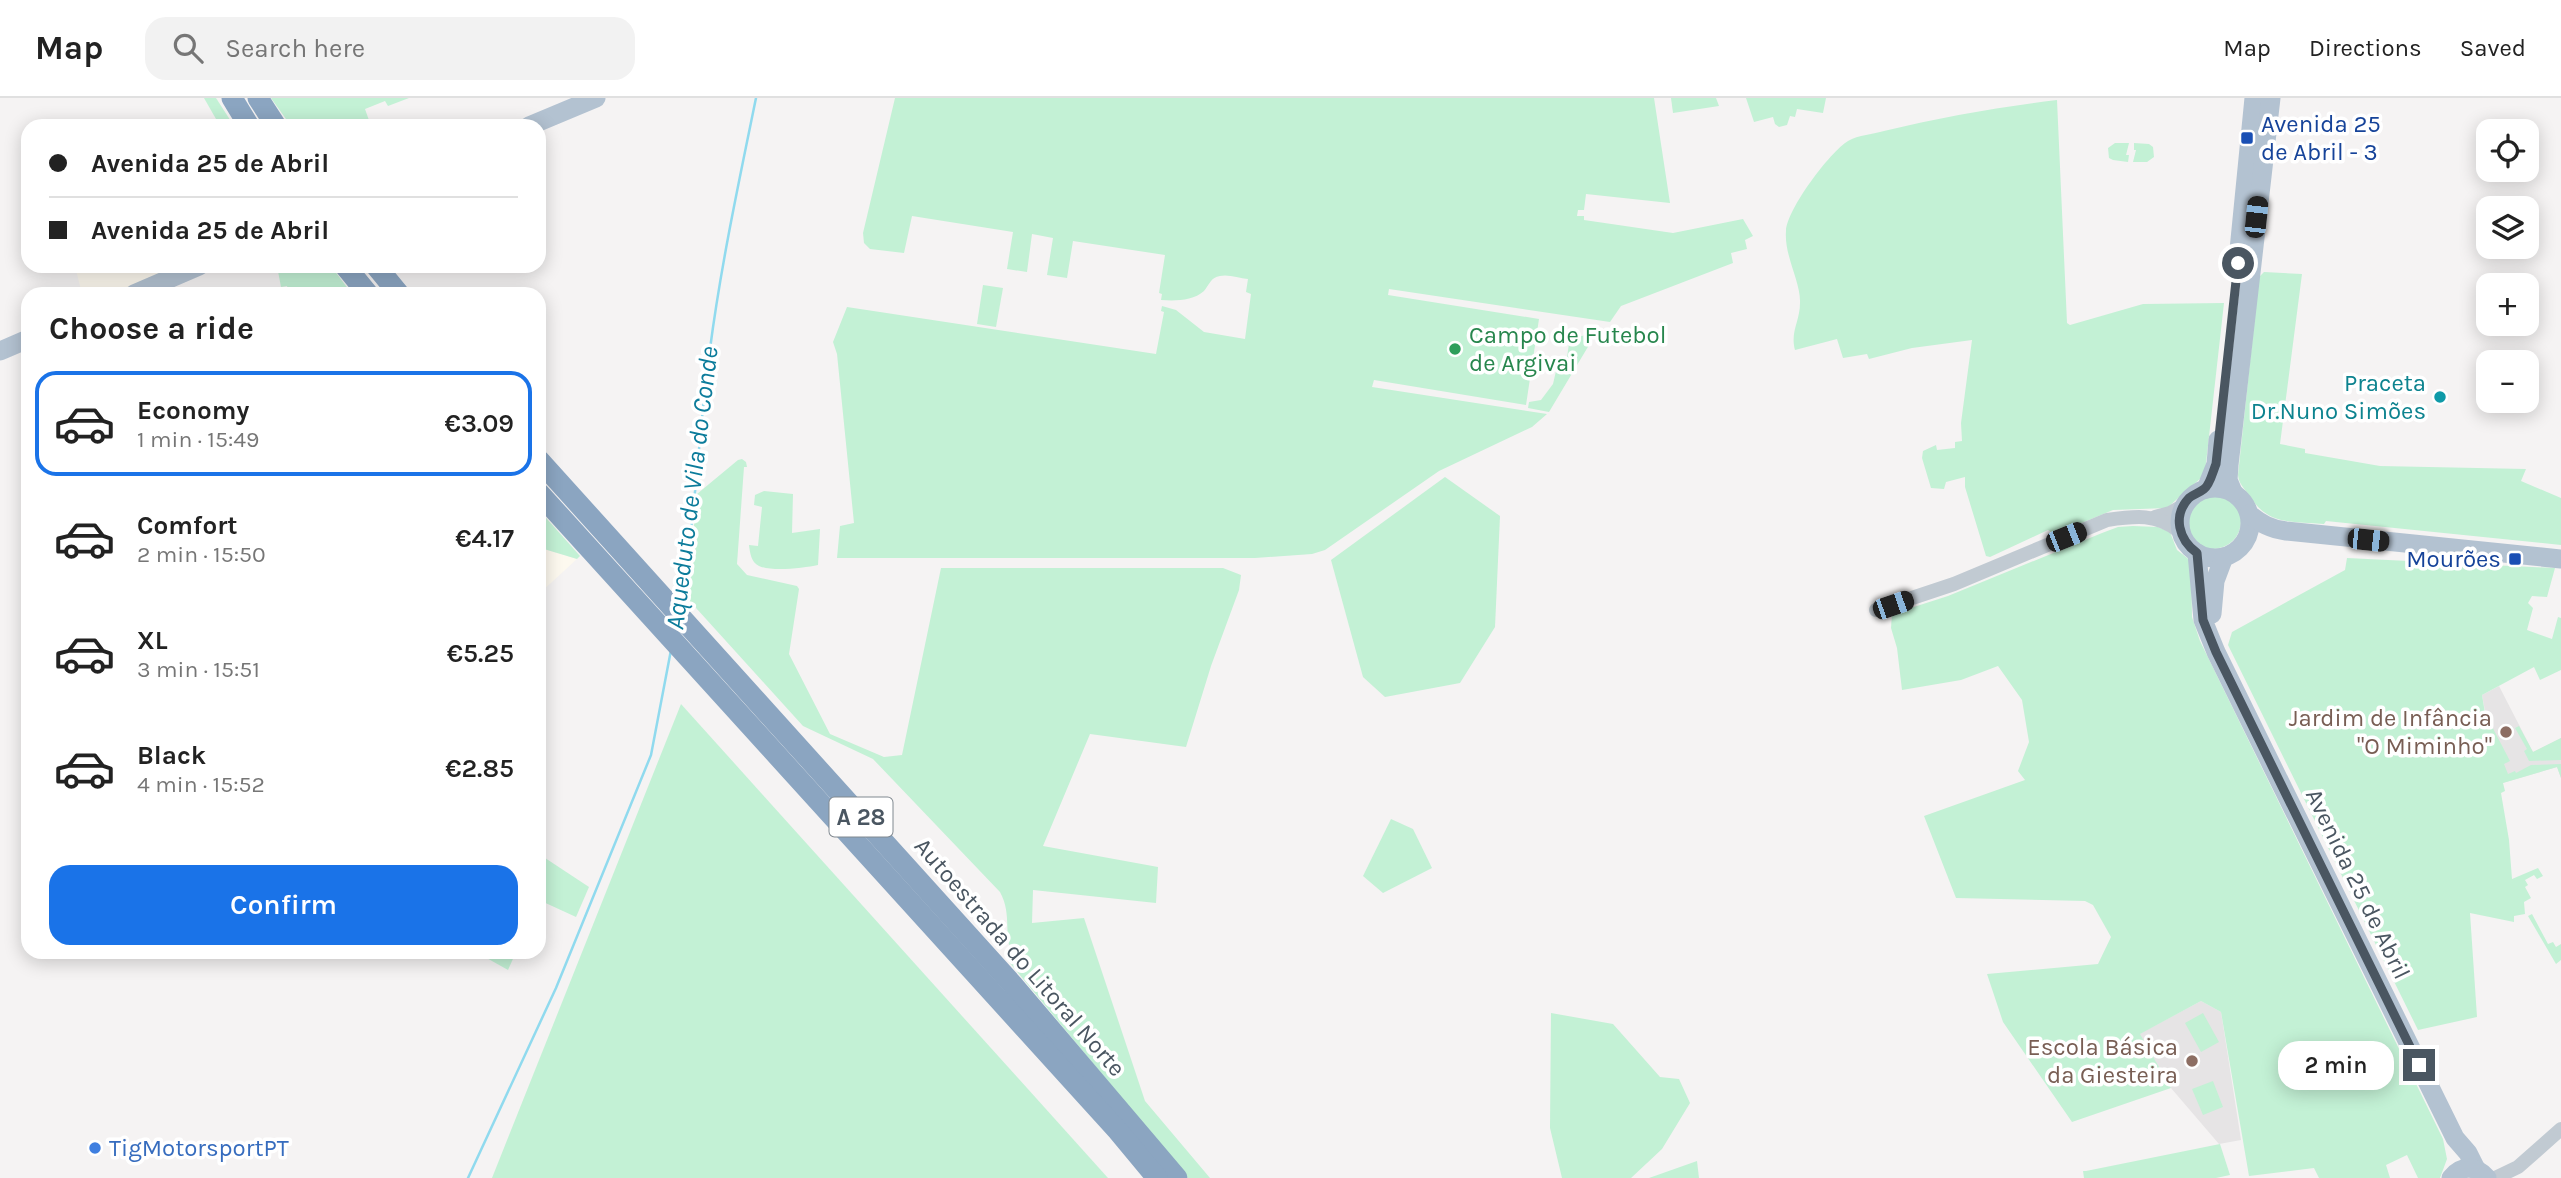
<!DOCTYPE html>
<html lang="en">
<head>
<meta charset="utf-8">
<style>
	body { margin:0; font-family:Karla,sans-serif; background:#f2f2f2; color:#222; height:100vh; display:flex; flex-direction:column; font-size:26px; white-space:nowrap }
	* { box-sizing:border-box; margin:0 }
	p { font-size:23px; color:#767676 }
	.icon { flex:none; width:38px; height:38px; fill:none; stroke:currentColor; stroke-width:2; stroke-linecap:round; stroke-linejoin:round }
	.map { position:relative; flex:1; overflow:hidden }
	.panel { position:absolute; left:21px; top:189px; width:525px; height:672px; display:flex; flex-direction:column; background:#fff; border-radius:21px; box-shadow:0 4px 18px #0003 }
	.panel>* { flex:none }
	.hud { position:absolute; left:21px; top:21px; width:525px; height:154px; border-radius:21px; box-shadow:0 4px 18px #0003; display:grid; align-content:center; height:154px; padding:0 28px; background:#fff }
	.controls { position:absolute; left:2476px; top:21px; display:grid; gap:14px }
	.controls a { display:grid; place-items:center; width:63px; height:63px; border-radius:14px; background:#fff; box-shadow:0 4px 18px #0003; font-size:35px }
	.end { position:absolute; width:32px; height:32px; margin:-16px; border:9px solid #4a5661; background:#fff; box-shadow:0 0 0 4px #fff }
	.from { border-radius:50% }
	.bubble { position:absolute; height:49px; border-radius:21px; background:#fff; box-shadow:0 4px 18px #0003; font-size:23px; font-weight:600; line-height:49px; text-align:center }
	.car { position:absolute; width:21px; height:42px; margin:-21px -10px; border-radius:9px; box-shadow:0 0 5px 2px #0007; background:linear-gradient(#222 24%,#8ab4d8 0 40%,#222 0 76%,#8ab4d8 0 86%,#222 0) }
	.hud b { display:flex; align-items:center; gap:24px; height:66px; font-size:26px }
	.hud b+b { border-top:2px solid #e0e0e0 }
	.hud i { width:18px; height:18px; background:#222 }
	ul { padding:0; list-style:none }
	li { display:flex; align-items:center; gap:21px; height:105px; margin:0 14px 10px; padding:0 14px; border:4px solid transparent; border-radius:21px }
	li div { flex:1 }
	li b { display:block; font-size:26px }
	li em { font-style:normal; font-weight:600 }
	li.active { border-color:#1a73e8 }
	li>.icon { width:63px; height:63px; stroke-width:1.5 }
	h2 { padding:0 28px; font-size:32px; line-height:84px }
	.button { display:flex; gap:14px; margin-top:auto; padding:14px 28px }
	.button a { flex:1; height:80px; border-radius:21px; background:#1a73e8; color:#fff; font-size:28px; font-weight:600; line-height:80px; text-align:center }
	header { display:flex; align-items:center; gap:42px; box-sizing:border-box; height:98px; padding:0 35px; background:#fff; border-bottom:2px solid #e0e0e0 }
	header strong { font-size:33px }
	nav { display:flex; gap:38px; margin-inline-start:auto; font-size:24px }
	.search { width:490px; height:63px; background:#f2f2f2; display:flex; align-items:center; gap:18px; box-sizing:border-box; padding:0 24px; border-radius:21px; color:#767676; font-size:26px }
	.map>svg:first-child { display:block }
	.commercial { fill:#fdf9ef }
	.education { fill:#e6e4e5 }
	.green { fill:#c3f1d5 }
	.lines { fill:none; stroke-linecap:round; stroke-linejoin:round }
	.stream { stroke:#90daee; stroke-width:2.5 }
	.minor { stroke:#c1cad2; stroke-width:14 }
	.major { stroke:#b3c2d1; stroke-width:19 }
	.highway { stroke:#8ba5c1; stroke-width:21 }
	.route { stroke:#4a5661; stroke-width:9 }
	.transit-dot { fill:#1a4fb4; stroke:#fff; stroke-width:2.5 }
	.leisure-dot { fill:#2e9e5b; stroke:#fff; stroke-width:2.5 }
	.culture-dot { fill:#0f9aa8; stroke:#fff; stroke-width:2.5 }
	.education-dot { fill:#8d6e63; stroke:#fff; stroke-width:2.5 }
	.shop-dot { fill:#3f7fe0; stroke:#fff; stroke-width:2.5 }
	.labels { text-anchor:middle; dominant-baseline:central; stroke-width:7; stroke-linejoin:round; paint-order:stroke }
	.shield { fill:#fff; stroke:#808990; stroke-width:2 }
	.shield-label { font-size:23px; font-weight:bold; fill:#4a5661 }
	.transit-label { font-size:24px; fill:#164399; stroke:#fff; text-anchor:start }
	.leisure-label { font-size:24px; fill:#27864d; stroke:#fff; text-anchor:start }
	.culture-label { font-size:24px; fill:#0d838f; stroke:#fff; text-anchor:end }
	.education-label { font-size:24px; fill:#785e54; stroke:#fff; text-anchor:end }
	.street-label { font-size:24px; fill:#4a5661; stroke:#fff }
	.shop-label { font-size:24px; fill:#366cbe; stroke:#fff; text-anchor:start }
	.water-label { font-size:26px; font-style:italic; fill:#0c7c9b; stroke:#fff }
</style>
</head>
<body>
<header>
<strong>Map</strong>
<div class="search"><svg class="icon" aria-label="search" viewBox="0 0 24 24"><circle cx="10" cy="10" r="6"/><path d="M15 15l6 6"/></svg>Search here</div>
<nav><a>Map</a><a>Directions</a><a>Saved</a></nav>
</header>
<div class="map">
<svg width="2561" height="1080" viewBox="0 0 2561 1080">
	<rect width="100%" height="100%" fill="#f5f3f3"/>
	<g class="commercial">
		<path d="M75 168H160L163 175 115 196H82Z"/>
		<path d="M539 446 544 451 577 461 539 496Z"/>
	</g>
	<g class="education">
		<path d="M2499 588 2533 654 2561 640V680L2557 669 2499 686 2482 597Z"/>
		<path d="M2201 903 2221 914 2241 1042 2219 1046 2171 990 2139 936Z"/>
	</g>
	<g class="green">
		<path d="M204 0H216L234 28H220Z"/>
		<path d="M271 0H409L388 8 385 3 365 11 371 28H291Z"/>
		<path d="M895 0H1654L1670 105 1586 96 1584 112H1578L1577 118H1584V122L1673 135 1743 121 1753 138 1745 142 1747 151 1731 155 1733 165 1621 208 1610 224 1389 191 1388 197 1539 221 1526 307 1374 282 1372 289 1547 316 1532 329 1439 373 1325 452 1312 456 1255 460H837L840 428 854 425 837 256 833 244 847 209 1156 256 1164 214 1161 213 1162 208 1176 212 1204 234 1245 241 1251 196 1246 194 1248 181C1239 180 1228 176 1220 178 1211 179 1209 187 1204 193 1193 203 1175 203 1161 202L1162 196 1159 195 1165 157 1073 143 1067 180 1047 177 1053 140 1032 136 1027 174 1007 171 1013 134 912 118 904 155 870 151 864 145 863 135Z"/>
		<path d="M1671 0H1716L1719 8 1673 15Z"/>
		<path d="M1746 0H1826L1823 15 1797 11 1795 19 1790 18 1787 27 1779 29 1775 26 1773 19 1754 24Z"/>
		<path d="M2057 2 2067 225 2070 227 2143 206 2224 205 2205 374 2201 380 2167 410 2113 412 2055 436 2048 432 1990 459 1986 458 1965 389V379L1946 384 1944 391 1931 390 1922 360 1923 353 1936 347 1937 352 1955 350V344L1962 343 1961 325 1972 242 1912 250 1869 261 1867 256 1843 260 1837 241 1795 252C1790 234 1800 223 1800 205 1801 184 1784 158 1786 133 1787 111 1830 54 1848 43 1858 37 1874 36 1884 33 1941 19 1999 9 2057 2Z"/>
		<path d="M2115 45H2129L2126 57H2129L2128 64 2113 62 2109 60 2108 50Z"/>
		<path d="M2134 45 2149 46 2153 49 2154 59 2147 64H2133L2136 52H2134Z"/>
		<path d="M277 168H282L284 175 313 168H331L352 196H289L287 188 281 189Z"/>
		<path d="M2264 174 2302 176 2280 346 2305 351V355L2380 368 2526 371 2521 383 2561 400V447L2326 423 2324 426C2291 423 2268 428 2249 397 2244 390 2239 386 2238 377L2259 179Z"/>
		<path d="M983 187 1003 190 996 229 977 226Z"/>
		<path d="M1598 232 1549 314 1528 310 1529 304 1541 302 1553 286 1556 273 1565 274 1570 238H1582Z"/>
		<path d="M742 361 746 364 747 369H744L737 466 747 477 797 488 799 491 789 556 830 636 884 659 902 657 941 470H1223L1241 477 1239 492 1211 568 1186 649 1090 636 1043 748 1158 769 1156 805 1033 792 1032 825 1084 820 1145 1003 1210 1080H1188L1009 864 1014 860C1002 838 1013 818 1000 794L873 661 803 628 687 500 697 396 738 362Z"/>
		<path d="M1445 379 1500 418 1495 529 1460 585 1385 599 1363 579 1331 462Z"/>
		<path d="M764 393 793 396 792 435 820 431 818 467C804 470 772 474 759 468 751 464 750 455 749 447L758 448 762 409 754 407 755 397Z"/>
		<circle cx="2213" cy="423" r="28"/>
		<path d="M539 412 580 458 577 461 544 451 539 446Z"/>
		<path d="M2133 428 2158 429 2170 434 2177 452 2191 463 2192 519 2200 543 2443 1041 2447 1061 2440 1080H2418L2407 1057 2386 1067 2390 1080H2319L2314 1070 2249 1078 2221 914 2201 903 2140 936 2171 990 2072 1024 2003 924 1987 876 2098 866 2111 839 2093 807 2085 803 1956 800 1924 718 2025 682 2018 673 2029 644 2022 602 1998 568 1961 582 1902 592 1897 550 1891 530 1892 516 1948 498 2102 435 2118 429Z"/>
		<path d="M2347 460 2555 470 2547 499 2532 498 2528 505 2533 510 2527 532 2552 541 2558 519 2561 520V572L2540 582 2534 569 2482 597 2485 615 2510 663 2504 666 2508 676 2515 673 2516 675 2531 667 2561 666V680L2557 669 2503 685 2505 693 2501 695 2509 742 2512 781 2538 770 2543 778 2537 781 2534 777 2525 782 2528 787 2525 789 2531 800 2524 804 2525 816 2514 818V824L2470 815 2477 919 2418 932 2228 547 2232 534 2345 472Z"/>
		<path d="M681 606 1108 1080H492Z"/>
		<path d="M2519 628 2533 654 2561 640V662L2529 663 2524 653 2527 651 2515 630Z"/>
		<path d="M1391 721 1413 731 1432 770 1383 795 1363 778Z"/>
		<path d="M539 756 589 789 576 819 539 802Z"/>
		<path d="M2532 816 2548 846 2553 844 2556 849 2561 846V862L2556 866 2528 818Z"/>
		<path d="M476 854H516L508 872Z"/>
		<path d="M1551 915 1613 926 1660 979 1679 981 1690 1005 1662 1051 1631 1080H1562L1550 1030Z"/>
		<path d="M2203 915 2219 944 2201 954 2185 925Z"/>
		<path d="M2213 983 2223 1009 2203 1017 2192 991Z"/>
		<path d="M2220 1046 2230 1077 2216 1080H2084L2083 1073H2086Z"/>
		<path d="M1697 1063 1699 1080H1649Z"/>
	</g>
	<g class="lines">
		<g class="stream">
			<path d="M680 505C696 421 698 336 710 251 721 167 739 83 756 0"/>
			<path d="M468 1080 556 890 651 657 671 552"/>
		</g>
		<g class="minor">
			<path d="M2155 419 2170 415 2184 407"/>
			<path d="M1876 512 1954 486 2107 422C2135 418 2157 415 2180 434"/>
			<path d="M2495 1080 2518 1069 2561 1031"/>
		</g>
		<g class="major">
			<path d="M529 28 596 0"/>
			<path d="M2239 152 2254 0"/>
			<path d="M134 196 199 168"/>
			<path d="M0 253 28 241"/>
			<circle cx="2215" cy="425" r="35"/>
			<path d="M2206 391 2216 366 2218 342"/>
			<path d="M2233 394 2228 382 2229 367 2271 0"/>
			<path d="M2249 416C2261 426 2271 431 2286 433L2561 461"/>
			<path d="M2197 455 2203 522 2216 554 2455 1040 2468 1055 2476 1071"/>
			<path d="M2212 516 2215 483 2224 459"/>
			<path d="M2451 1080C2461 1067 2476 1067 2487 1080"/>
		</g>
		<g class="highway">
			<path d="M232 0 249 28"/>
			<path d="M258 0 276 28"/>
			<path d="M345 168 368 196"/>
			<path d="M376 168 399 196"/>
			<path d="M539 362 1013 887 1177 1080"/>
			<path d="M539 395 1118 1033 1157 1080"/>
		</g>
	</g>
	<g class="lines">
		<path class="route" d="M2238 165 2216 366C2213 373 2210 387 2204 391 2199 395 2194 396 2189 400 2172 418 2179 442 2197 455L2203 522 2216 554 2419 967"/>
	</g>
	<g class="transit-dot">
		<rect x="2240" y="33" width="14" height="14" rx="3.5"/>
		<rect x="2508" y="454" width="14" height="14" rx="3.5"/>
	</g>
	<circle class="leisure-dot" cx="1455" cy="251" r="7"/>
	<circle class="culture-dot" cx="2440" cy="299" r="7"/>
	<g class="education-dot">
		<circle cx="2506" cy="634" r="7"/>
		<circle cx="2192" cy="963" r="7"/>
	</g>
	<circle class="shop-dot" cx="95" cy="1050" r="7"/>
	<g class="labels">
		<rect class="shield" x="829.5" y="699.5" width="63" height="39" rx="5"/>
		<g class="shield-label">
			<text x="861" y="719">A 28</text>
		</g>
		<g class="transit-label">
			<text x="2261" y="26">Avenida 25<tspan x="2261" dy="28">de Abril - 3</tspan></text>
			<text x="2501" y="461" text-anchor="end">Mourões</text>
		</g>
		<g class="leisure-label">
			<text x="1469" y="237">Campo de Futebol<tspan x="1469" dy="28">de Argivai</tspan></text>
		</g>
		<g class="culture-label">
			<text x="2426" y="285">Praceta<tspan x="2426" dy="28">Dr.Nuno Simões</tspan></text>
		</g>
		<g class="education-label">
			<text x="2492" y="620">Jardim de Infância<tspan x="2492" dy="28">"O Miminho"</tspan></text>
			<text x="2178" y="949">Escola Básica<tspan x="2178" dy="28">da Giesteira</tspan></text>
		</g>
		<g class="street-label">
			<text transform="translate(2358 786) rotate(64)">Avenida 25 de Abril</text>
			<text transform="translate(1020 859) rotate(49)">Autoestrada do Litoral Norte</text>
		</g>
		<g class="shop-label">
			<text x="109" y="1050">TigMotorsportPT</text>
		</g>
		<g class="water-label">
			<text transform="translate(692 390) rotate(-83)">Aqueduto de Vila do Conde</text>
		</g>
	</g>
</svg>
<div class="controls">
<a><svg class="icon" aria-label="locate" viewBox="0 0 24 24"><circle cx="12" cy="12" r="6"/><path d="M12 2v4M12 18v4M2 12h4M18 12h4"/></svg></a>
<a><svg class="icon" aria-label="layers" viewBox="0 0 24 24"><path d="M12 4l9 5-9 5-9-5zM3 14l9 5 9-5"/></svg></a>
<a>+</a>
<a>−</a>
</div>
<i class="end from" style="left:2238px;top:165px"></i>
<i class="end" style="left:2419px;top:967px"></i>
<div class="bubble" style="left:2278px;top:943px;width:116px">2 min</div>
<i class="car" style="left:2256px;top:119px;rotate:6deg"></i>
<i class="car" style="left:2066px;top:439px;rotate:68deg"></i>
<i class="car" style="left:2368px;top:442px;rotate:96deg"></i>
<i class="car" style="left:1893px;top:507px;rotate:71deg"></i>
<div class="hud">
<b><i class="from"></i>Avenida 25 de Abril</b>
<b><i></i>Avenida 25 de Abril</b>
</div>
<section class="panel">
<h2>Choose a ride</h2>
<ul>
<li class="active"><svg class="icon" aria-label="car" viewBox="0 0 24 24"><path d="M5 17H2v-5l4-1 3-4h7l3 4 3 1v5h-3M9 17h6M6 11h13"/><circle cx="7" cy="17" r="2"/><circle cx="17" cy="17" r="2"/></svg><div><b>Economy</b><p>1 min · 15:49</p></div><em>€3.09</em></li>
<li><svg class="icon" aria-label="car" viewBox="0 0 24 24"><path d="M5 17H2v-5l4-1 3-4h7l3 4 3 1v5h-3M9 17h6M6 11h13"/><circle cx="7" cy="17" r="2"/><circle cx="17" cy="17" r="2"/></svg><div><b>Comfort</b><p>2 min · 15:50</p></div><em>€4.17</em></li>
<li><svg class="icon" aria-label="car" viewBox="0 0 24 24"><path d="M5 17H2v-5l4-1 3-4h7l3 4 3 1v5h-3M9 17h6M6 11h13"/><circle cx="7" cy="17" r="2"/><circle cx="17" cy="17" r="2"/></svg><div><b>XL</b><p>3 min · 15:51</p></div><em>€5.25</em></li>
<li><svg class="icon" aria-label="car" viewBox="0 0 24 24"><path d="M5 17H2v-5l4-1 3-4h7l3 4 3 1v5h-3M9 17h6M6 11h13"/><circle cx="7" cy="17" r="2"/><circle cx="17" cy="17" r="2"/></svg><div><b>Black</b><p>4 min · 15:52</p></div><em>€2.85</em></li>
</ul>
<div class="button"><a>Confirm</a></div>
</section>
</div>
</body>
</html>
